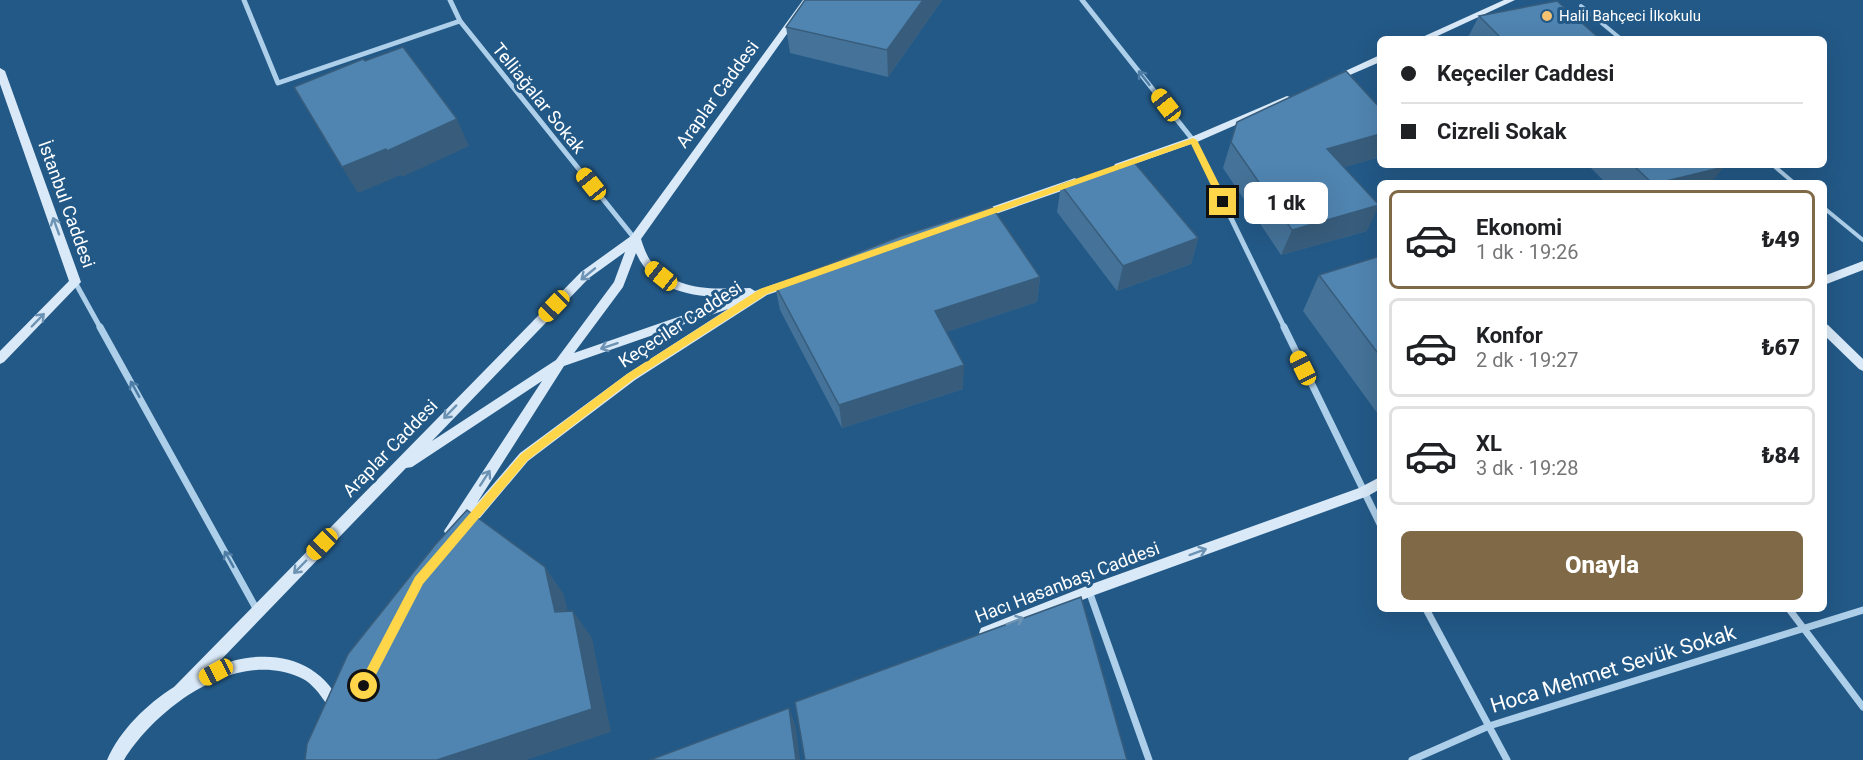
<!DOCTYPE html>
<html lang="tr">
<head>
<meta charset="utf-8">
<style>
	body { margin:0; font-family:Roboto,sans-serif; background:#f2f2f2; color:#202124; height:100vh; display:flex; flex-direction:column; font-size:22px; white-space:nowrap }
	* { box-sizing:border-box; margin:0 }
	p { font-size:20px; color:#757577 }
	.icon { flex:none; width:33px; height:33px; fill:none; stroke:currentColor; stroke-width:2; stroke-linecap:round; stroke-linejoin:round }
	.map { position:relative; flex:1; overflow:hidden }
	.side { position:absolute; left:1377px; top:180px; width:450px; height:432px; display:flex; flex-direction:column; background:#fff; border-radius:9px; box-shadow:0 6px 24px #0002 }
	.side>* { flex:none }
	.banner { position:absolute; left:1377px; top:36px; width:450px; height:132px; border-radius:9px; box-shadow:0 6px 24px #0002; display:grid; align-content:center; height:132px; padding:0 24px; background:#fff }
	.end { position:absolute; width:27px; height:27px; margin:-14px; border:8px solid #ffd54a; background:#111; box-shadow:0 0 0 3px #111 }
	.from { border-radius:50% }
	.bubble { position:absolute; height:42px; border-radius:9px; background:#fff; box-shadow:0 6px 24px #0002; font-size:20px; font-weight:800; line-height:42px; text-align:center }
	.car { position:absolute; width:18px; height:36px; margin:-18px -9px; border-radius:8px; box-shadow:0 0 4px 2px #0007; background:linear-gradient(#f5c518 24%,#345 0 40%,#f5c518 0 76%,#345 0 86%,#f5c518 0) }
	.banner b { display:flex; align-items:center; gap:21px; height:57px; font-size:22px }
	.banner b+b { border-top:2px solid #e0e0e0 }
	.banner i { width:15px; height:15px; background:#202124 }
	ul { padding:10px 0 0; list-style:none }
	li { display:flex; align-items:center; gap:18px; height:99px; margin:0 12px 9px; padding:0 12px; border:3px solid #e0e0e0; border-radius:9px }
	li div { flex:1 }
	li b { display:block; font-size:22px }
	li em { font-style:normal; font-weight:800 }
	li.active { border-color:#7f6947 }
	li>.icon { width:54px; height:54px; stroke-width:1.5 }
	.cta { display:flex; gap:12px; margin-top:auto; padding:12px 24px }
	.cta a { flex:1; height:69px; border-radius:9px; background:#7f6947; color:#fff; font-size:24px; font-weight:800; line-height:69px; text-align:center }
	.map>svg:first-child { display:block }
	.lines { fill:none; stroke-linecap:round; stroke-linejoin:round }
	.lane { stroke:#aecfe9; stroke-width:4 }
	.street-far1 { stroke:#aecfe9; stroke-width:5 }
	.street { stroke:#aecfe9; stroke-width:7 }
	.secondary { fill:#d9e9f7; fill-rule:evenodd }
	.wall { fill:#457298 }
	.shaded-wall { fill:#385d7c }
	.building { fill:#5085b1; stroke:#385d7c; stroke-width:1.5 }
	.oneway { stroke:#4d7ca4 }
	.oneway2 { stroke:#6c93b4 }
	.route { fill:#ffd54a }
	.poi-dot { fill:#f4c171; stroke:#235987; stroke-width:2 }
	.labels { text-anchor:middle; dominant-baseline:central; stroke-width:6; stroke-linejoin:round; paint-order:stroke }
	.far-poi-label { font-size:15px; fill:#fff; stroke:#235987; text-anchor:start }
	.street-label { font-size:18px; fill:#fff; stroke:#235987 }
	.near-street-label { font-size:21px; fill:#fff; stroke:#235987 }
</style>
</head>
<body>
<div class="map">
<svg width="1863" height="760" viewBox="0 0 1863 760">
	<rect width="100%" height="100%" fill="#235987"/>
	<g class="lines">
		<g class="lane">
			<path d="M1581 6 1621 39"/>
			<path d="M1773 165 1794 183"/>
			<path d="M1824 208 1863 240"/>
		</g>
		<g class="street-far1">
			<path d="M244 0 278 83 460 21"/>
			<path d="M450 0 460 21 635 239"/>
			<path d="M1082 0 1193 140 1285 329"/>
			<path d="M75 282 101 329"/>
		</g>
		<g class="street">
			<path d="M100 327 257 610"/>
			<path d="M1284 327 1380 524"/>
			<path d="M1089 591 1149 760"/>
			<path d="M1426 609 1507 760"/>
			<path d="M1789 609 1863 707"/>
			<path d="M1412 760 1489 726 1863 610"/>
		</g>
		<g class="secondary">
			<path d="M803 0H811L641 239C644 248 647 257 653 264 678 292 717 289 750 288L755 291 789 279 793 280 795 283 793 286 767 295 635 380 528 461 468 532 463 534 458 532 451 537 446 535 444 531 542 381 412 467 406 468 213 668C263 646 321 654 343 709L341 714 336 716C328 713 328 705 323 699 317 690 309 681 299 677 235 649 156 708 124 760H107C120 730 147 704 174 687L581 272 631 236ZM625 252 614 282 556 360 432 441 589 278ZM636 253C654 293 696 298 736 297L574 353 623 287ZM728 309 627 374 520 453 477 503 564 366Z"/>
			<path d="M1504 0H1515L1431 39H1418Z"/>
			<path d="M1380 55V62L1336 81H1330L1328 79Z"/>
			<path d="M0 68 5 71 81 282 4 362 0 364V351L69 281 0 84Z"/>
			<path d="M1287 96 1290 97V101L1197 142 1123 168 1119 169 1114 166 1115 164 1189 138Z"/>
			<path d="M1075 178 1080 182 1079 185 981 219 976 215 977 212Z"/>
			<path d="M1863 261V270L1824 285V276Z"/>
			<path d="M1824 323 1828 325 1863 359V371L1859 369 1824 335Z"/>
			<path d="M1380 477V489L1368 496 1092 596 986 640 981 638 979 633 981 628 1089 585 1359 488Z"/>
		</g>
	</g>
	<g class="wall">
		<path d="M942 0 888 77 790 53 786 27Z"/>
		<path d="M1479 16 1600 39H1467Z"/>
		<path d="M1380 108V157L1344 167 1367 231 1281 255 1223 168 1237 122Z"/>
		<path d="M1588 165H1722L1711 183H1606Z"/>
		<path d="M1061 185 1198 238 1191 264 1117 291 1057 212Z"/>
		<path d="M1380 256V417L1303 311 1319 275Z"/>
		<path d="M1040 277 1037 302 946 332 963 389 842 428 780 310 775 285Z"/>
	</g>
	<g class="shaded-wall">
		<path d="M923 0H942L888 77 887 50Z"/>
		<path d="M457 119 469 146 402 177 387 151Z"/>
		<path d="M1380 134V157L1317 175 1327 149Z"/>
		<path d="M386 149 401 175 358 193 342 167Z"/>
		<path d="M1724 167 1711 183H1658Z"/>
		<path d="M1379 205 1367 231 1281 255 1292 230Z"/>
		<path d="M1198 238 1191 264 1117 291 1123 266Z"/>
		<path d="M1040 277 1037 302 935 336V311Z"/>
		<path d="M964 365 963 389 842 428 839 405Z"/>
		<path d="M545 567 564 595 574 639 555 612Z"/>
		<path d="M573 611 592 638 611 732 526 760H437Z"/>
		<path d="M789 708 796 727 800 760H796Z"/>
	</g>
	<g class="building">
		<path d="M805 0H923L887 50 786 27Z"/>
		<path d="M1557 1 1600 39H1502L1479 16Z"/>
		<path d="M403 47 457 119 387 151 386 149 342 167 294 87 363 59 365 61Z"/>
		<path d="M1346 71 1380 108V134L1327 149 1379 205 1292 230 1231 142 1237 122Z"/>
		<path d="M1133 161 1198 238 1123 266 1061 185Z"/>
		<path d="M1633 165H1722L1724 167 1658 183H1652Z"/>
		<path d="M992 207 1040 277 935 311 964 365 839 405 775 285 901 236Z"/>
		<path d="M1380 256V356L1319 275Z"/>
		<path d="M467 510 545 567 555 612 573 611 592 709 437 760H305L307 744 348 654 435 545Z"/>
		<path d="M1081 597 1127 760H805L795 702Z"/>
		<path d="M789 708 796 760H650Z"/>
	</g>
	<defs><path id="oneway-shaft" d="M-6 0H5M1.5-3L5.5 0L1.5 3" fill="none" stroke-width="1.6" stroke-linecap="round" stroke-linejoin="round" transform="scale(1.5)"/></defs>
	<g class="oneway">
		<use href="#oneway-shaft" transform="translate(1144 78) rotate(-128)"/>
		<use href="#oneway-shaft" transform="translate(135 389) rotate(-119)"/>
		<use href="#oneway-shaft" transform="translate(229 559) rotate(-119)"/>
	</g>
	<g class="oneway2">
		<use href="#oneway-shaft" transform="translate(56 226) rotate(-110)"/>
		<use href="#oneway-shaft" transform="translate(588 274) rotate(141)"/>
		<use href="#oneway-shaft" transform="translate(38 320) rotate(-46)"/>
		<use href="#oneway-shaft" transform="translate(609 346) rotate(161)"/>
		<use href="#oneway-shaft" transform="translate(450 412) rotate(134)"/>
		<use href="#oneway-shaft" transform="translate(485 478) rotate(-57)"/>
		<use href="#oneway-shaft" transform="translate(1198 552) rotate(-20)"/>
		<use href="#oneway-shaft" transform="translate(300 567) rotate(134)"/>
		<use href="#oneway-shaft" transform="translate(1015 621) rotate(-22)"/>
	</g>
	<path class="route" d="M1193 138 1197 140 1228 202 1226 205 1219 202 1191 144 767 294 634 379 528 460 423 584 368 690H360V682L415 577 521 454 627 374 760 289Z"/>
	<circle class="poi-dot" cx="1547" cy="16" r="6"/>
	<g class="labels">
		<g class="far-poi-label">
			<text x="1559" y="16">Halil Bahçeci İlkokulu</text>
		</g>
		<g class="street-label">
			<text transform="translate(717 94) rotate(-54)">Araplar Caddesi</text>
			<text transform="translate(539 98) rotate(51)">Telliağalar Sokak</text>
			<text transform="translate(67 204) rotate(70)">İstanbul Caddesi</text>
			<text transform="translate(680 324) rotate(-33)">Keçeciler Caddesi</text>
			<text transform="translate(390 448) rotate(-46)">Araplar Caddesi</text>
			<text transform="translate(1067 582) rotate(-21)">Hacı Hasanbaşı Caddesi</text>
		</g>
		<g class="near-street-label">
			<text transform="translate(1613 669) rotate(-17)">Hoca Mehmet Sevük Sokak</text>
		</g>
	</g>
</svg>
<i class="end from" style="left:364px;top:686px"></i>
<i class="end" style="left:1223px;top:202px"></i>
<div class="bubble" style="left:1244px;top:182px;width:84px">1 dk</div>
<i class="car" style="left:1166px;top:105px;rotate:322deg"></i>
<i class="car" style="left:591px;top:184px;rotate:321deg"></i>
<i class="car" style="left:661px;top:276px;rotate:309deg"></i>
<i class="car" style="left:554px;top:306px;rotate:224deg"></i>
<i class="car" style="left:1303px;top:368px;rotate:334deg"></i>
<i class="car" style="left:322px;top:544px;rotate:224deg"></i>
<i class="car" style="left:216px;top:672px;rotate:242deg"></i>
<div class="banner">
<b><i class="from"></i>Keçeciler Caddesi</b>
<b><i></i>Cizreli Sokak</b>
</div>
<section class="side">
<ul>
<li class="active"><svg class="icon" aria-label="car" viewBox="0 0 24 24"><path d="M5 17H2v-5l4-1 3-4h7l3 4 3 1v5h-3M9 17h6M6 11h13"/><circle cx="7" cy="17" r="2"/><circle cx="17" cy="17" r="2"/></svg><div><b>Ekonomi</b><p>1 dk · 19:26</p></div><em>₺49</em></li>
<li><svg class="icon" aria-label="car" viewBox="0 0 24 24"><path d="M5 17H2v-5l4-1 3-4h7l3 4 3 1v5h-3M9 17h6M6 11h13"/><circle cx="7" cy="17" r="2"/><circle cx="17" cy="17" r="2"/></svg><div><b>Konfor</b><p>2 dk · 19:27</p></div><em>₺67</em></li>
<li><svg class="icon" aria-label="car" viewBox="0 0 24 24"><path d="M5 17H2v-5l4-1 3-4h7l3 4 3 1v5h-3M9 17h6M6 11h13"/><circle cx="7" cy="17" r="2"/><circle cx="17" cy="17" r="2"/></svg><div><b>XL</b><p>3 dk · 19:28</p></div><em>₺84</em></li>
</ul>
<div class="cta"><a>Onayla</a></div>
</section>
</div>
</body>
</html>
